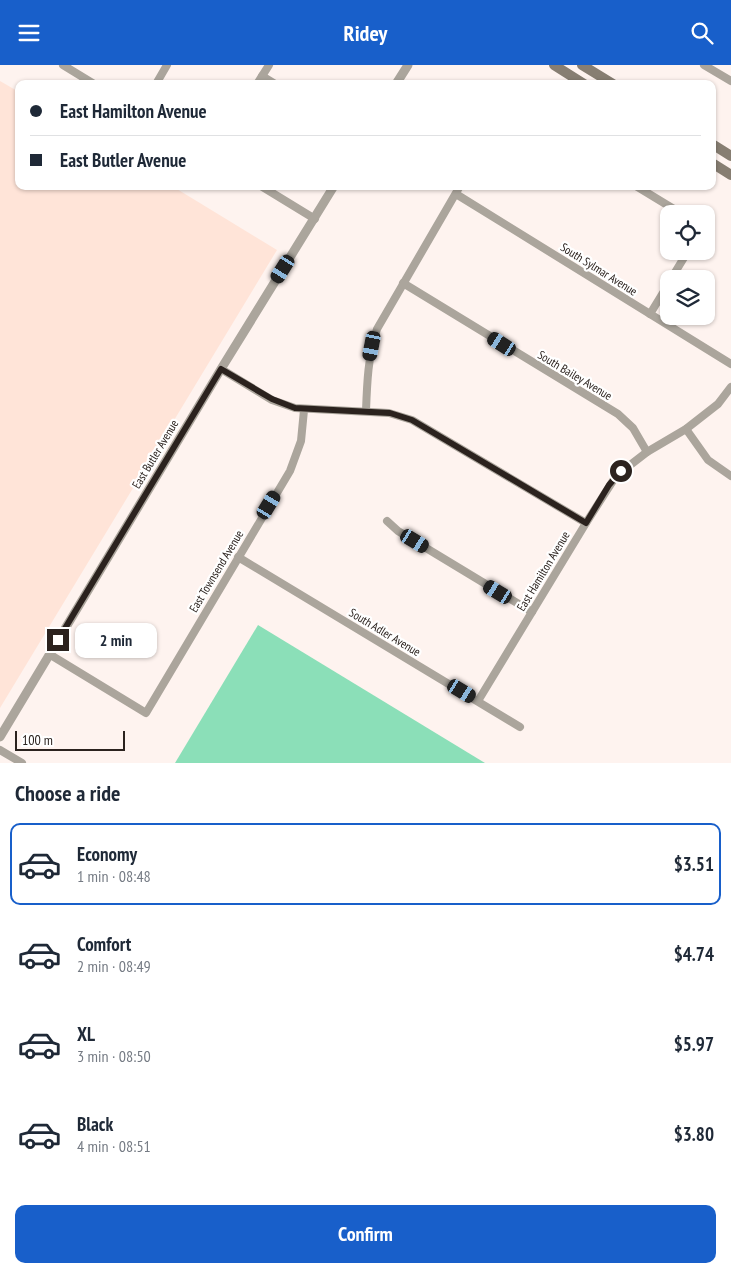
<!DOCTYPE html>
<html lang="en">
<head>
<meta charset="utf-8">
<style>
	body { margin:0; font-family:"PT Sans Narrow",sans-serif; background:#f2f2f3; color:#1f2937; height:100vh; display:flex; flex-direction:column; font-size:19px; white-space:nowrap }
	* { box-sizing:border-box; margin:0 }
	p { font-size:16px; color:#747a83 }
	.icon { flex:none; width:28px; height:28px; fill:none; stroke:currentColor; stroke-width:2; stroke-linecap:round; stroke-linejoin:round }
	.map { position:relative; height:698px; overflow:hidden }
	.details { display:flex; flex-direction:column; background:#fff; flex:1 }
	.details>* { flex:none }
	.banner { position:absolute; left:15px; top:15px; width:701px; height:110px; border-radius:10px; box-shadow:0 1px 4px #0004; display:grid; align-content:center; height:110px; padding:0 15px; background:#fff }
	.buttons { position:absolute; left:660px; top:140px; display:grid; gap:10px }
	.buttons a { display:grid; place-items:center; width:55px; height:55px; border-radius:10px; background:#fff; box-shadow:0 1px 4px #0004; font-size:25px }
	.scale { position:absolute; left:15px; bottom:12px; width:110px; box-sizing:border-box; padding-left:5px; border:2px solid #2b221e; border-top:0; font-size:14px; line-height:18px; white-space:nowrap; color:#2b221e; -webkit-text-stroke:4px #fff; paint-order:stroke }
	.end { position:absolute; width:22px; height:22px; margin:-11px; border:6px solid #2b221e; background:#fff; box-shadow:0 0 0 2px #fff }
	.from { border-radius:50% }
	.bubble { position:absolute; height:35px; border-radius:10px; background:#fff; box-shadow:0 1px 4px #0004; font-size:16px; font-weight:700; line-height:35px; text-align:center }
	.car { position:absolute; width:15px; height:30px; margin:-15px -8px; border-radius:6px; box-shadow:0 0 4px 1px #0007; background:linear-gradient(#222 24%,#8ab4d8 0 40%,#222 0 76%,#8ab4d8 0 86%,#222 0) }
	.banner b { display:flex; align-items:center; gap:18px; height:48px; font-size:19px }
	.banner b+b { border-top:1px solid #e0e1e3 }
	.banner i { width:12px; height:12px; background:#1f2937 }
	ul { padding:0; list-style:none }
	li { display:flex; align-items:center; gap:15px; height:82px; margin:0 10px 8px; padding:0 5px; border:2px solid transparent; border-radius:10px }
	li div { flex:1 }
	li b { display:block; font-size:19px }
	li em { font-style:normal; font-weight:700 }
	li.active { border-color:#185fca }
	li>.icon { width:45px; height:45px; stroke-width:1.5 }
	h2 { padding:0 15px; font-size:22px; line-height:60px }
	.button { display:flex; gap:10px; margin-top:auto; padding:10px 15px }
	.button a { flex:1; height:58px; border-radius:10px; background:#185fca; color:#fff; font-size:20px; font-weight:700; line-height:58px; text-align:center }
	header { display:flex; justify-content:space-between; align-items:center; height:65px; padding:0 15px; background:#185fca; color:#fff; font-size:22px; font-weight:700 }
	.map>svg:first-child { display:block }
	.built { fill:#ffe4d8 }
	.green { fill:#8bdfb8 }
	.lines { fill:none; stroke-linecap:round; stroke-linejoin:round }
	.minor { stroke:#aba59c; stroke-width:8 }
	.tertiary { stroke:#aba59c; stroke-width:9 }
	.secondary { stroke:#877e72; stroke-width:10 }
	.route { stroke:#2b221e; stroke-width:6 }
	.labels { text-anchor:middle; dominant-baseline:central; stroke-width:4.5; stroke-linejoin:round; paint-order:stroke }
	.street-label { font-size:12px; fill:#2b221e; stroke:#fff }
</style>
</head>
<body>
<header><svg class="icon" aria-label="menu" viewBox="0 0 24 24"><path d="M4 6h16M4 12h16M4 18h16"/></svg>Ridey<svg class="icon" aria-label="search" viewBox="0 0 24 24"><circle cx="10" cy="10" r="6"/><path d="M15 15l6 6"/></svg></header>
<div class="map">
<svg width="731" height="698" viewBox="0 0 731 698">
	<rect width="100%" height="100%" fill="#fef3ef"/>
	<path class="built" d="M0 16 19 27V121H172L277 185 0 643Z"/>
	<path class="green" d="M258 560 485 698H175Z"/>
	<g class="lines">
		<g class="minor">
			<path d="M63 0 94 19"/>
			<path d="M704 0 731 16"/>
			<path d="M262 11 275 19"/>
			<path d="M156 19 167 0"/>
			<path d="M257 19 269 0"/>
			<path d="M261 121 315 154"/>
			<path d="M636 121 682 149"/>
			<path d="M456 129 731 299"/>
			<path d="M671 214 688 186"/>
			<path d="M403 218 618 349 633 363 647 387"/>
			<path d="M650 249 669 218"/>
			<path d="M221 304 272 335 295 343 389 348 412 355 586 458"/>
			<path d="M366 346C367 318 368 291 377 264L460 121"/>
			<path d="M686 364 708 395 731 411"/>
			<path d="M387 456 398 466 532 547"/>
			<path d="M238 492 520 662"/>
			<path d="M49 589 146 648 290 406 301 376 304 345"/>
			<path d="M478 636 586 458 616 411 647 387 686 364 718 339 731 322"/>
			<path d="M0 685 22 698"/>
		</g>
		<g class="tertiary">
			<path d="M396 19 408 0"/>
			<path d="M0 672 221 304 334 121"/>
		</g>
		<g class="secondary">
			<path d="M554 0 584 19"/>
			<path d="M582 0 613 19"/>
			<path d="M712 79 731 91"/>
			<path d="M712 98 731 110"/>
		</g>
	</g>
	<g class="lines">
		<path class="route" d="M58 575 221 304 272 334 295 343 390 348 412 355 586 458 609 420 621 406"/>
	</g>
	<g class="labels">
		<g class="street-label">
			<text transform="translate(599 204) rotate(32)">South Sylmar Avenue</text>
			<text transform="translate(575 310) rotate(31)">South Bailey Avenue</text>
			<text transform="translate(155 389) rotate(-59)">East Butler Avenue</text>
			<text transform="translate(216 506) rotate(-59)">East Townsend Avenue</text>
			<text transform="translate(543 506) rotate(-59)">East Hamilton Avenue</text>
			<text transform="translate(385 567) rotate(31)">South Adler Avenue</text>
		</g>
	</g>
</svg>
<div class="buttons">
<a><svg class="icon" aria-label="locate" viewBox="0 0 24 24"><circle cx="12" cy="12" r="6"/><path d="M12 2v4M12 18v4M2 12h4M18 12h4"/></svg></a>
<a><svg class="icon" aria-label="layers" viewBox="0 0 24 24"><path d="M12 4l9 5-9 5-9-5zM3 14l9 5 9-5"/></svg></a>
</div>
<div class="scale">100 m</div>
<i class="end from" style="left:621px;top:406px"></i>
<i class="end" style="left:58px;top:575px"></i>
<div class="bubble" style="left:75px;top:558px;width:82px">2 min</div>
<i class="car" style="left:283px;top:204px;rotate:212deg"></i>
<i class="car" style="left:502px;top:279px;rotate:302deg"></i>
<i class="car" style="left:372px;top:281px;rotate:191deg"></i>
<i class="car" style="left:269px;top:440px;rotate:31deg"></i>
<i class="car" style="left:415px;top:476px;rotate:121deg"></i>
<i class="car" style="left:498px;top:527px;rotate:301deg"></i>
<i class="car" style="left:462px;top:626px;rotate:121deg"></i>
<div class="banner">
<b><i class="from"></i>East Hamilton Avenue</b>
<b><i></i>East Butler Avenue</b>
</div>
</div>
<section class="details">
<h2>Choose a ride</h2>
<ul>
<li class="active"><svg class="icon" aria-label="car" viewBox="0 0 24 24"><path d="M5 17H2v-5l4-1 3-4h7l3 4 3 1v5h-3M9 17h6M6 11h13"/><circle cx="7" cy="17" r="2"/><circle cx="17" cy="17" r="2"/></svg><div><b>Economy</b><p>1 min · 08:48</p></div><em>$3.51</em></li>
<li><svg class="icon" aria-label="car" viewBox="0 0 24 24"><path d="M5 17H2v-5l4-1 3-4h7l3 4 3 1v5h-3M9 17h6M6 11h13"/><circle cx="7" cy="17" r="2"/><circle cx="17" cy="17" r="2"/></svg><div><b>Comfort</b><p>2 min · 08:49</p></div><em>$4.74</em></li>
<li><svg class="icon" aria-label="car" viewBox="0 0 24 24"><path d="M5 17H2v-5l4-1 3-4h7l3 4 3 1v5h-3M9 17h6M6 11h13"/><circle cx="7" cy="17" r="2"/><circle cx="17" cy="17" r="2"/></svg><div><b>XL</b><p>3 min · 08:50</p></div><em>$5.97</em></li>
<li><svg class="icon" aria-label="car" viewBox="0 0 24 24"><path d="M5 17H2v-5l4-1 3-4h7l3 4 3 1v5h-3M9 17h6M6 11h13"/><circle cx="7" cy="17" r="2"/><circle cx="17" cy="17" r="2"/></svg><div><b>Black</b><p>4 min · 08:51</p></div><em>$3.80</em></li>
</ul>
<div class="button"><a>Confirm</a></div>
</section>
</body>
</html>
